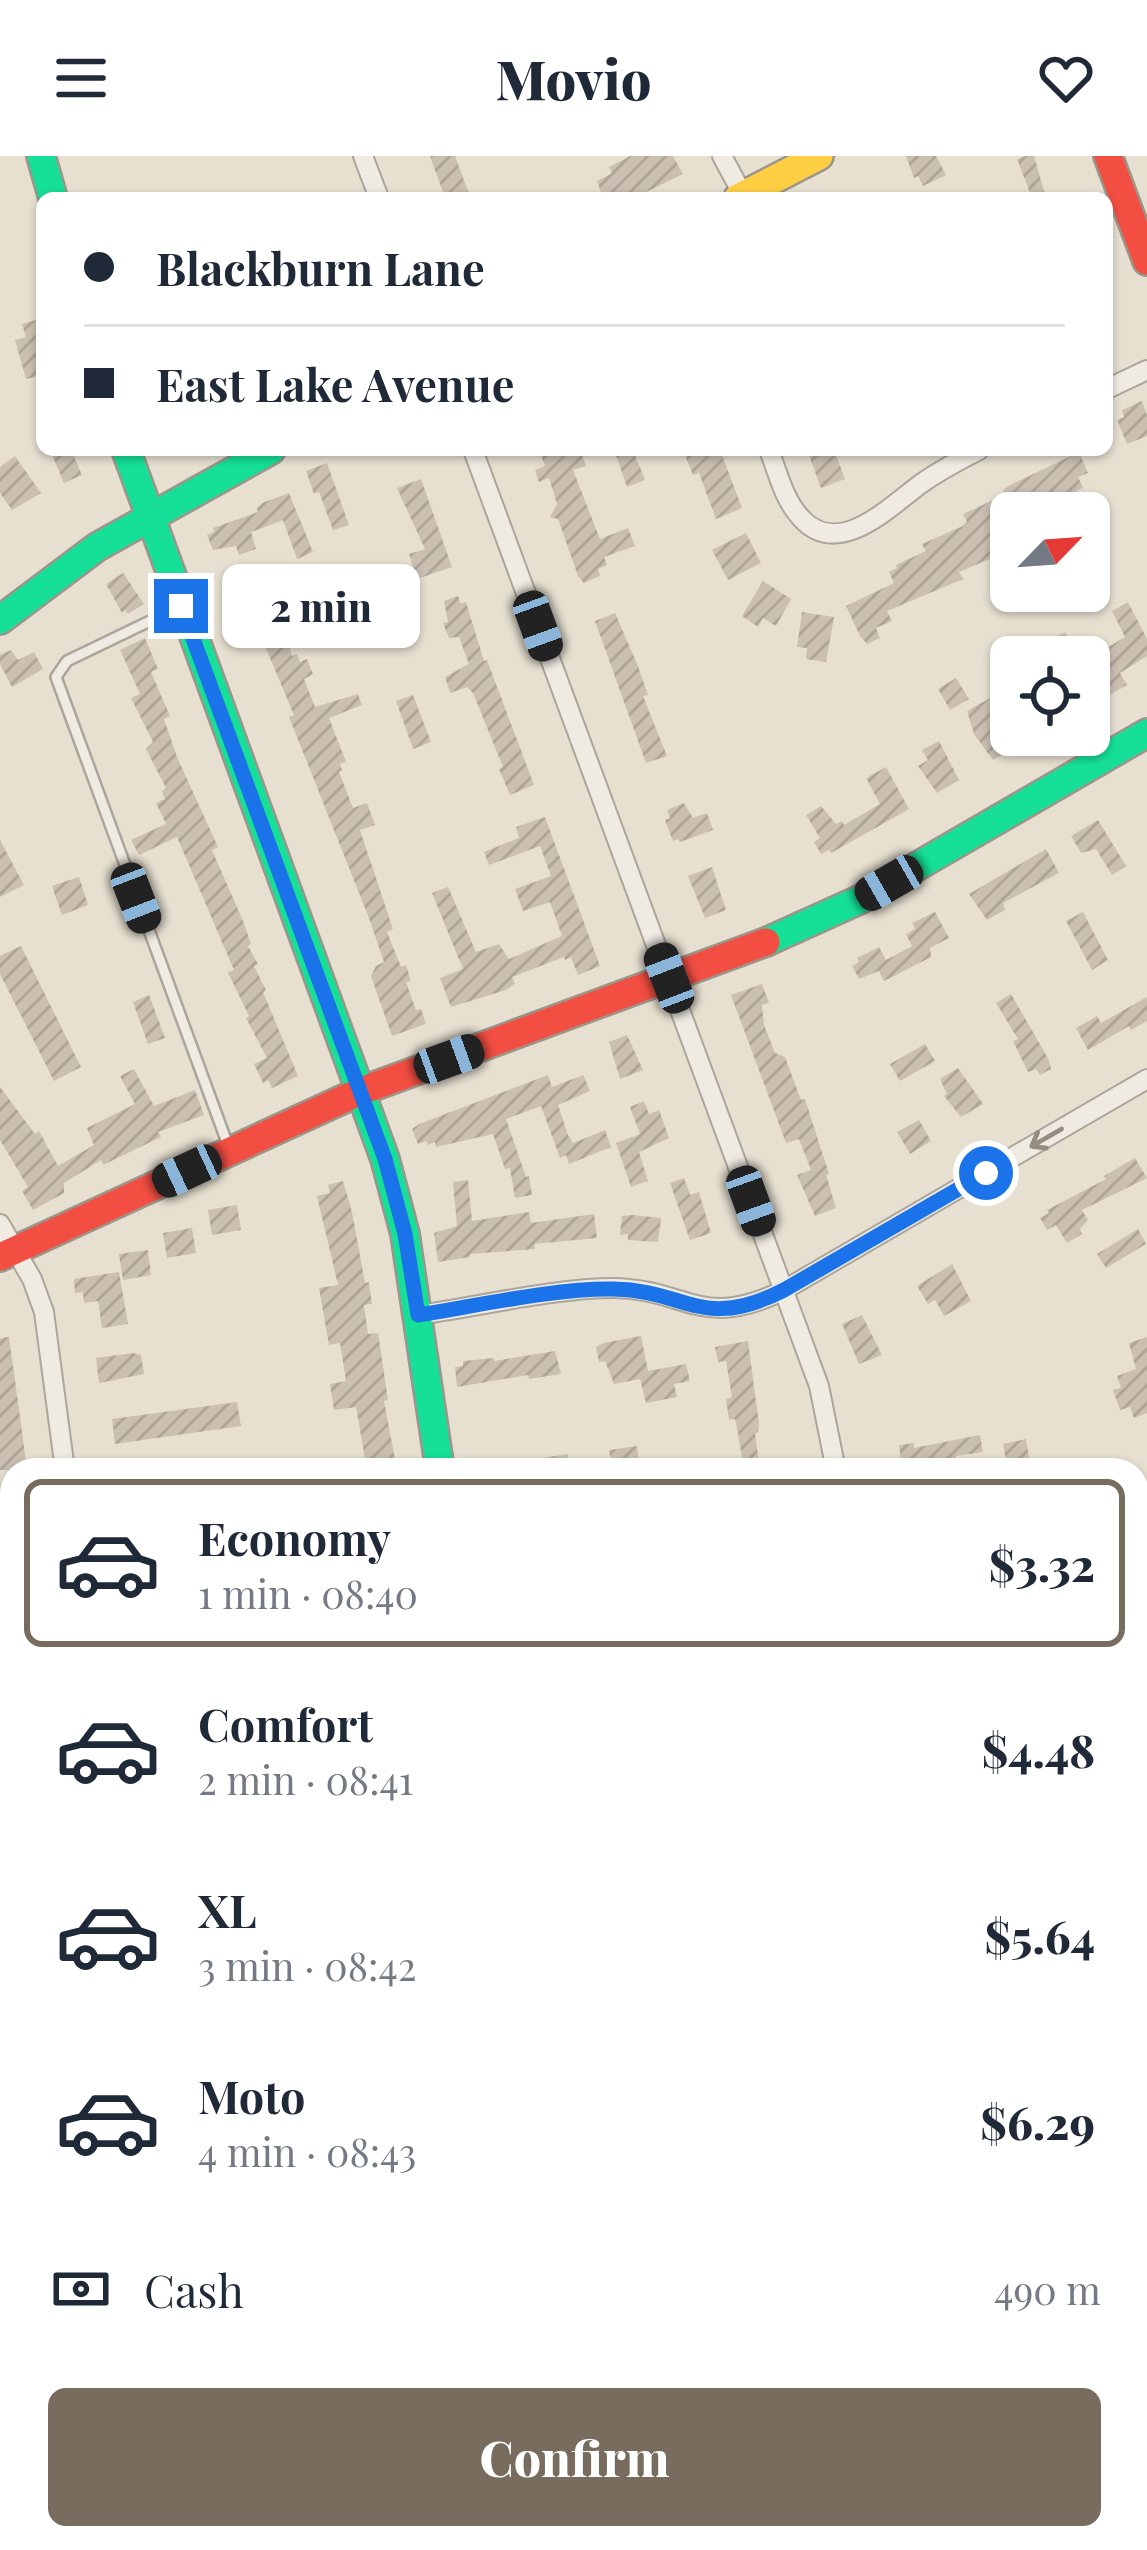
<!DOCTYPE html>
<html lang="en">
<head>
<meta charset="utf-8">
<style>
	body { margin:0; font-family:"Playfair Display",serif; background:#f2f2f3; color:#1f2937; height:100vh; display:flex; flex-direction:column; font-size:45px; white-space:nowrap }
	* { box-sizing:border-box; margin:0 }
	p { font-size:39px; color:#747a83 }
	.icon { flex:none; width:66px; height:66px; fill:none; stroke:currentColor; stroke-width:2; stroke-linecap:round; stroke-linejoin:round }
	.map { position:relative; flex:1; overflow:hidden }
	.sheet { position:absolute; left:0px; top:1302px; width:1149px; height:1092px; display:flex; flex-direction:column; background:#fff; border-radius:36px 36px 0 0; box-shadow:0 3px 9px #0004 }
	.sheet>* { flex:none }
	.top-card { position:absolute; left:36px; top:36px; width:1077px; height:264px; border-radius:18px; box-shadow:0 3px 9px #0004; display:grid; align-content:center; height:264px; padding:0 48px; background:#fff }
	.needle { width:78px; rotate:65deg }
	.buttons { position:absolute; left:990px; top:336px; display:grid; gap:24px }
	.buttons a { display:grid; place-items:center; width:120px; height:120px; border-radius:18px; background:#fff; box-shadow:0 3px 9px #0004; font-size:60px }
	.end { position:absolute; width:54px; height:54px; margin:-27px; border:15px solid #1a73e8; background:#fff; box-shadow:0 0 0 6px #fff }
	.from { border-radius:50% }
	.bubble { position:absolute; height:84px; border-radius:18px; background:#fff; box-shadow:0 3px 9px #0004; font-size:39px; font-weight:800; line-height:84px; text-align:center }
	.car { position:absolute; width:36px; height:72px; margin:-36px -18px; border-radius:15px; box-shadow:0 0 9px 3px #0007; background:linear-gradient(#222 24%,#8ab4d8 0 40%,#222 0 76%,#8ab4d8 0 86%,#222 0) }
	.top-card b { display:flex; align-items:center; gap:42px; height:114px; font-size:45px }
	.top-card b+b { border-top:3px solid #e0e1e3 }
	.top-card i { width:30px; height:30px; background:#1f2937 }
	ul { padding:21px 0 0; list-style:none }
	li { display:flex; align-items:center; gap:36px; height:168px; margin:0 24px 18px; padding:0 24px; border:6px solid transparent; border-radius:18px }
	li div { flex:1 }
	li b { display:block; font-size:45px }
	li em { font-style:normal; font-weight:800 }
	li.active { border-color:#786c5e }
	li>.icon { width:108px; height:108px; stroke-width:1.5 }
	.pay { display:flex; align-items:center; gap:30px; height:132px; padding:0 48px; font-size:45px }
	.pay p { margin-inline-start:auto }
	.action { display:flex; gap:24px; margin-top:auto; padding:24px 48px }
	.action a { flex:1; height:138px; border-radius:18px; background:#786c5e; color:#fff; font-size:48px; font-weight:800; line-height:138px; text-align:center }
	header { display:flex; justify-content:space-between; align-items:center; height:156px; padding:0 48px; background:#fff; font-size:54px; font-weight:800 }
	.map>svg:first-child { display:block }
	.building { fill:url(#building-hatch) }
	.lines { fill:none; stroke-linecap:round; stroke-linejoin:round }
	.lane-casing { stroke:#ada599; stroke-width:14 }
	.street-casing { stroke:#ada599; stroke-width:22 }
	.fast-casing { stroke:#9c958a; stroke-width:32 }
	.slow-casing { stroke:#9c958a; stroke-width:32 }
	.jam-casing { stroke:#9c958a; stroke-width:32 }
	.lane { stroke:#efebe3; stroke-width:9 }
	.street { stroke:#efebe3; stroke-width:18 }
	.fast { stroke:#16e098; stroke-width:27 }
	.slow { stroke:#ffcf43; stroke-width:27 }
	.jam { stroke:#f24e42; stroke-width:27 }
	.oneway { stroke:#968c82 }
	.route { stroke:#1a73e8; stroke-width:15 }
</style>
</head>
<body>
<header><svg class="icon" aria-label="menu" viewBox="0 0 24 24"><path d="M4 6h16M4 12h16M4 18h16"/></svg>Movio<svg class="icon" aria-label="heart" viewBox="0 0 24 24"><path d="M12 20l-8-8c-3-5 5-10 8-4 3-6 11-1 8 4z"/></svg></header>
<div class="map">
<svg width="1147" height="2394" viewBox="0 0 1147 2394">
	<defs>
		<pattern id="building-hatch" width="6" height="6" patternUnits="userSpaceOnUse" patternTransform="scale(3)"><rect width="6" height="6" fill="#cbbfb2"/><path d="M-1 1l2-2M0 6l6-6M5 7l2-2" fill="none" stroke="#afa499"/></pattern>
	</defs>
	<rect width="100%" height="100%" fill="#e7e0d1"/>
	<g class="building">
		<path d="M430 0H455L469 38 445 42Z"/>
		<path d="M630 0H673L683 18 634 42H603L597 25 612 17 609 11Z"/>
		<path d="M906 0H936L946 19 923 30 918 20 914 22Z"/>
		<path d="M1026 0H1034L1046 42H1032L1017 3Z"/>
		<path d="M39 163 42 219 26 223 15 184 26 181 22 168Z"/>
		<path d="M1142 245 1147 259V280L1127 288 1117 264 1124 261 1122 254Z"/>
		<path d="M50 294H71L82 319 64 327Z"/>
		<path d="M539 294H569L572 300 581 296 586 310 573 314 600 383 628 372 635 390 604 401 607 409 598 413 600 420 584 427 578 420 558 363 550 361 557 348 549 322 539 326 535 314 545 310Z"/>
		<path d="M614 294H633L645 324 627 331Z"/>
		<path d="M683 294H720L742 352 716 363 699 317 693 319Z"/>
		<path d="M807 294H834L845 323 821 332Z"/>
		<path d="M1079 296 1088 317 1078 321 1083 332 1050 347 1048 343 1011 357 995 368 1004 397 959 416 963 423 887 455 892 465 876 472 880 482 867 488 860 480 846 450 894 427 889 416 897 412 896 409 926 395 922 388 963 370 967 366 963 358 1000 341 1006 331Z"/>
		<path d="M15 300 41 337 12 354 0 337V311Z"/>
		<path d="M327 307 349 369 333 374 319 336 314 338 306 315Z"/>
		<path d="M421 323 452 411 417 423 409 398 425 393 397 332Z"/>
		<path d="M289 337 313 396 297 403 283 364 251 376 256 393 239 399 236 390 213 394 207 379 214 376 213 372 258 356 257 352 262 347Z"/>
		<path d="M746 377 761 407 728 424 712 394Z"/>
		<path d="M259 415 264 430 271 428 292 500 297 498 300 506 307 503 313 518 304 523 315 551 358 538 362 549 329 562 346 606 340 608 342 614 339 616 353 652 367 647 375 669 360 674 393 773 387 776 401 811 406 809 411 825 406 826 416 854 421 853 426 868 392 880 371 820 376 810 384 806 369 762 289 561 294 559 237 424Z"/>
		<path d="M123 417 144 448 128 458 125 454 122 457 106 428Z"/>
		<path d="M763 425 791 443 776 470 763 462 758 471 742 460Z"/>
		<path d="M458 440 461 448 466 446 484 505 487 504 534 629 510 639 499 613 503 611 473 537 467 531 450 537 445 521 469 508 459 481 449 482 443 467 448 466 444 445Z"/>
		<path d="M1128 446 1147 483V500L1120 517 1127 529 1106 541 1089 513 1099 506 1095 499 1125 481 1112 455Z"/>
		<path d="M802 456 834 461 826 506 806 503 807 492 797 491Z"/>
		<path d="M615 457 638 510 648 539 643 540 667 600 646 607 595 465Z"/>
		<path d="M1065 476 1072 489 1050 501H1020Z"/>
		<path d="M145 482 158 513 151 516 170 560 164 563 177 601 218 691 212 694 243 765 251 788 248 790 258 808 254 810 266 834 263 836 298 920 272 932 268 924 263 927 254 908 267 902 246 862 249 860 228 817 234 814 177 681 139 699 131 684 166 668 156 647 165 643 162 635 166 632 146 593 153 586 131 542 140 538 120 494Z"/>
		<path d="M11 494 18 504 34 496 43 513 12 531 0 508V499Z"/>
		<path d="M956 522 969 543 950 554 938 533Z"/>
		<path d="M413 539 431 586 413 593 396 545Z"/>
		<path d="M990 542 1014 584 1010 586 1014 592 993 604 974 578 967 555Z"/>
		<path d="M939 585 959 624 937 637 918 610 928 604 922 594Z"/>
		<path d="M886 611 909 653 831 697 829 694 821 698 814 686 820 682 806 659 821 650 836 668 842 665 844 669 880 648 866 622Z"/>
		<path d="M684 647 693 662 707 657 713 674 680 686 678 683 673 685 665 664 670 662 667 654Z"/>
		<path d="M545 661 600 810 578 819 571 801 565 804 564 801 512 821 515 828 506 834 451 851 440 822 463 813 432 737 448 731 476 796 499 788 509 803 562 780 550 746 523 755 515 733 551 720 540 690 489 709 484 696 519 682 516 671Z"/>
		<path d="M1098 664 1126 710 1112 719 1096 693 1081 697 1071 680Z"/>
		<path d="M0 684 24 729 0 741Z"/>
		<path d="M1046 693 1059 717 1003 747 1005 754 987 764 969 738Z"/>
		<path d="M712 711 726 754 705 762 688 720Z"/>
		<path d="M79 721 88 749 62 759 52 730Z"/>
		<path d="M935 756 949 782 930 792 931 801 884 825 879 815 859 823 852 810 859 806 857 802 879 791 886 804 912 790 906 778 915 773 912 767Z"/>
		<path d="M1083 756 1108 804 1092 814 1066 765Z"/>
		<path d="M21 790 81 911 54 925 0 818V800Z"/>
		<path d="M762 828 769 847 762 849 764 869 775 897 785 901 801 944 805 943 829 1018 826 1019 836 1052 815 1060 797 1019 811 1014 799 983 786 987 731 839Z"/>
		<path d="M1011 838 1049 904 1051 913 1040 919 1036 913 1028 916 1013 885 1018 883 996 847Z"/>
		<path d="M149 839 165 882 148 888 133 846Z"/>
		<path d="M1147 841V865L1131 874 1129 870 1088 894 1076 872 1097 860 1101 867Z"/>
		<path d="M627 879 643 914 620 923 609 886Z"/>
		<path d="M925 888 935 905 900 925 890 908Z"/>
		<path d="M958 912 983 948 961 961 944 940 947 938 940 923Z"/>
		<path d="M134 913 154 950 195 934 204 959 158 976 161 981 103 1009 101 1004 64 1027V1037L33 1054 22 1035 28 1031 0 984V931L35 978 39 975 58 1010 94 989 87 972 135 948 120 920Z"/>
		<path d="M548 919 552 931 583 919 590 935 558 949 568 979 573 987 605 974 611 991 569 1008 566 999 560 1002 541 950 506 963 526 1021 529 1020 532 1039 515 1042 510 1012 505 1013 493 978 436 991 435 986 428 989 426 985 418 988 412 973 419 968Z"/>
		<path d="M644 945 649 958 659 954 669 982 639 996 648 1025 631 1031 616 987 640 978 630 951Z"/>
		<path d="M919 964 931 985 910 998 897 976Z"/>
		<path d="M1135 1002 1147 1022 1082 1054 1088 1064 1080 1073 1082 1078 1067 1087 1056 1069 1047 1074 1040 1062 1049 1057 1047 1054 1106 1023 1104 1020Z"/>
		<path d="M684 1022 690 1039 699 1036 711 1077 690 1084 670 1027Z"/>
		<path d="M468 1024 472 1065 529 1056 531 1067 594 1058 597 1082 534 1088 535 1093 470 1098V1101L438 1106 434 1077 457 1070 453 1026Z"/>
		<path d="M343 1025 352 1056 365 1127 369 1126 372 1148 364 1149 368 1178 378 1177 388 1244 384 1245 397 1314H367L356 1251 334 1254 330 1228 346 1225 340 1187 329 1189 319 1132 338 1129 317 1040 330 1037 328 1029Z"/>
		<path d="M237 1049 241 1074 212 1079 208 1054Z"/>
		<path d="M632 1059 661 1062 658 1086 628 1084V1078L620 1079 622 1060Z"/>
		<path d="M192 1072 196 1097 167 1102 163 1077Z"/>
		<path d="M1138 1073 1146 1088 1106 1112 1097 1098Z"/>
		<path d="M148 1094 151 1119 123 1124 119 1098Z"/>
		<path d="M952 1108 971 1145 944 1160 935 1144 928 1148 917 1130Z"/>
		<path d="M119 1116 128 1168 102 1172 98 1145 84 1147 83 1136 75 1137 74 1123Z"/>
		<path d="M862 1159 882 1199 859 1208 842 1168Z"/>
		<path d="M641 1180 648 1215 686 1208 690 1225 674 1228 677 1241 646 1247 640 1223 614 1228 605 1205 599 1206 596 1191 603 1187Z"/>
		<path d="M9 1181 19 1253 27 1314H0V1182Z"/>
		<path d="M1147 1181V1257L1134 1262 1130 1251 1120 1254 1113 1234 1121 1232 1117 1220 1136 1213 1129 1187Z"/>
		<path d="M748 1185 759 1268 758 1276 755 1277 760 1314H744L737 1272 735 1263 729 1264 726 1243 732 1241 726 1205 718 1206 715 1191Z"/>
		<path d="M555 1195 561 1218 529 1223 528 1219 457 1231 455 1211 463 1210V1205L494 1202V1205Z"/>
		<path d="M133 1197 141 1199 144 1218 99 1227 96 1202Z"/>
		<path d="M237 1246 241 1270 115 1288 112 1263Z"/>
		<path d="M980 1279 983 1296 956 1300 957 1306 930 1310 931 1314H902L899 1289 914 1287V1292Z"/>
		<path d="M1026 1283 1031 1314H1008L1003 1288Z"/>
		<path d="M637 1290 639 1308 612 1312 609 1294Z"/>
		<path d="M568 1298 570 1314H523V1305Z"/>
	</g>
	<g class="lines">
		<g class="lane-casing">
			<g id="lane">
				<path d="M181 450 67 505 56 521 229 992"/>
				<path d="M321 2382 326 2394"/>
			</g>
		</g>
		<g class="street-casing">
			<g id="street">
				<path d="M363 0 379 42"/>
				<path d="M722 0 743 39"/>
				<path d="M1107 233 1147 214"/>
				<path d="M473 294 819 1230 836 1314"/>
				<path d="M769 294C778 317 784 344 801 362 839 404 890 350 922 327 940 314 960 304 979 294"/>
				<path d="M0 1068 32 1123 44 1156 65 1314"/>
				<path d="M418 1159C476 1151 556 1132 613 1132 687 1133 702 1175 784 1134L1147 923"/>
				<path d="M1137 1359 1147 1357"/>
				<path d="M0 1586 12 1577"/>
				<path d="M0 2123 12 2117"/>
				<path d="M1137 2140 1147 2162"/>
				<path d="M0 2188 12 2215"/>
				<path d="M87 2382 94 2394"/>
				<path d="M301 2382 306 2394"/>
				<path d="M428 2382 434 2394"/>
				<path d="M957 2382 962 2394"/>
			</g>
		</g>
		<g class="fast-casing">
			<g id="fast">
				<path d="M41 0 53 42"/>
				<path d="M126 294 385 1003 405 1078 440 1314"/>
				<path d="M0 464 97 391 271 294"/>
				<path d="M766 786 859 744 1147 577"/>
				<path d="M33 2382 38 2394"/>
			</g>
		</g>
		<g class="slow-casing">
			<g id="slow">
				<path d="M738 42 819 0"/>
				<path d="M1137 2103 1147 2098"/>
				<path d="M0 2305 12 2333"/>
				<path d="M484 2394 511 2382"/>
			</g>
		</g>
		<g class="jam-casing">
			<g id="jam">
				<path d="M1108 0 1147 105"/>
				<path d="M0 1101 361 935 766 786"/>
				<path d="M654 2382 659 2394"/>
			</g>
		</g>
		<use href="#lane" class="lane"/>
		<use href="#street" class="street"/>
		<use href="#fast" class="fast"/>
		<use href="#slow" class="slow"/>
		<use href="#jam" class="jam"/>
	</g>
	<defs><path id="oneway-shaft" d="M-6 0H5M1.5-3L5.5 0L1.5 3" fill="none" stroke-width="1.6" stroke-linecap="round" stroke-linejoin="round" transform="scale(3)"/></defs>
	<use class="oneway" href="#oneway-shaft" transform="translate(1046 982) rotate(150)"/>
	<g class="lines">
		<path class="route" d="M181 450 385 1003 405 1078 418 1159C476 1150 556 1132 613 1133 687 1134 702 1176 784 1134L986 1017"/>
	</g>
</svg>
<div class="buttons">
<a><svg class="needle" viewBox="-14 -14 28 28"><path d="M0-13l5 13h-10z" fill="#e53935"/><path d="M0 13l5-13h-10z" fill="#747a83"/></svg></a>
<a><svg class="icon" aria-label="locate" viewBox="0 0 24 24"><circle cx="12" cy="12" r="6"/><path d="M12 2v4M12 18v4M2 12h4M18 12h4"/></svg></a>
</div>
<i class="end from" style="left:986px;top:1017px"></i>
<i class="end" style="left:181px;top:450px"></i>
<div class="bubble" style="left:222px;top:408px;width:198px">2 min</div>
<i class="car" style="left:538px;top:470px;rotate:160deg"></i>
<i class="car" style="left:889px;top:727px;rotate:240deg"></i>
<i class="car" style="left:136px;top:742px;rotate:159deg"></i>
<i class="car" style="left:669px;top:822px;rotate:339deg"></i>
<i class="car" style="left:449px;top:903px;rotate:70deg"></i>
<i class="car" style="left:187px;top:1015px;rotate:245deg"></i>
<i class="car" style="left:751px;top:1045px;rotate:160deg"></i>
<div class="top-card">
<b><i class="from"></i>Blackburn Lane</b>
<b><i></i>East Lake Avenue</b>
</div>
<section class="sheet">
<ul>
<li class="active"><svg class="icon" aria-label="car" viewBox="0 0 24 24"><path d="M5 17H2v-5l4-1 3-4h7l3 4 3 1v5h-3M9 17h6M6 11h13"/><circle cx="7" cy="17" r="2"/><circle cx="17" cy="17" r="2"/></svg><div><b>Economy</b><p>1 min · 08:40</p></div><em>$3.32</em></li>
<li><svg class="icon" aria-label="car" viewBox="0 0 24 24"><path d="M5 17H2v-5l4-1 3-4h7l3 4 3 1v5h-3M9 17h6M6 11h13"/><circle cx="7" cy="17" r="2"/><circle cx="17" cy="17" r="2"/></svg><div><b>Comfort</b><p>2 min · 08:41</p></div><em>$4.48</em></li>
<li><svg class="icon" aria-label="car" viewBox="0 0 24 24"><path d="M5 17H2v-5l4-1 3-4h7l3 4 3 1v5h-3M9 17h6M6 11h13"/><circle cx="7" cy="17" r="2"/><circle cx="17" cy="17" r="2"/></svg><div><b>XL</b><p>3 min · 08:42</p></div><em>$5.64</em></li>
<li><svg class="icon" aria-label="car" viewBox="0 0 24 24"><path d="M5 17H2v-5l4-1 3-4h7l3 4 3 1v5h-3M9 17h6M6 11h13"/><circle cx="7" cy="17" r="2"/><circle cx="17" cy="17" r="2"/></svg><div><b>Moto</b><p>4 min · 08:43</p></div><em>$6.29</em></li>
</ul>
<div class="pay"><svg class="icon" aria-label="cash" viewBox="0 0 24 24"><path d="M3 7h18v10H3z"/><circle cx="12" cy="12" r="2"/></svg>Cash<p>490 m</p></div>
<div class="action"><a>Confirm</a></div>
</section>
</div>
</body>
</html>
